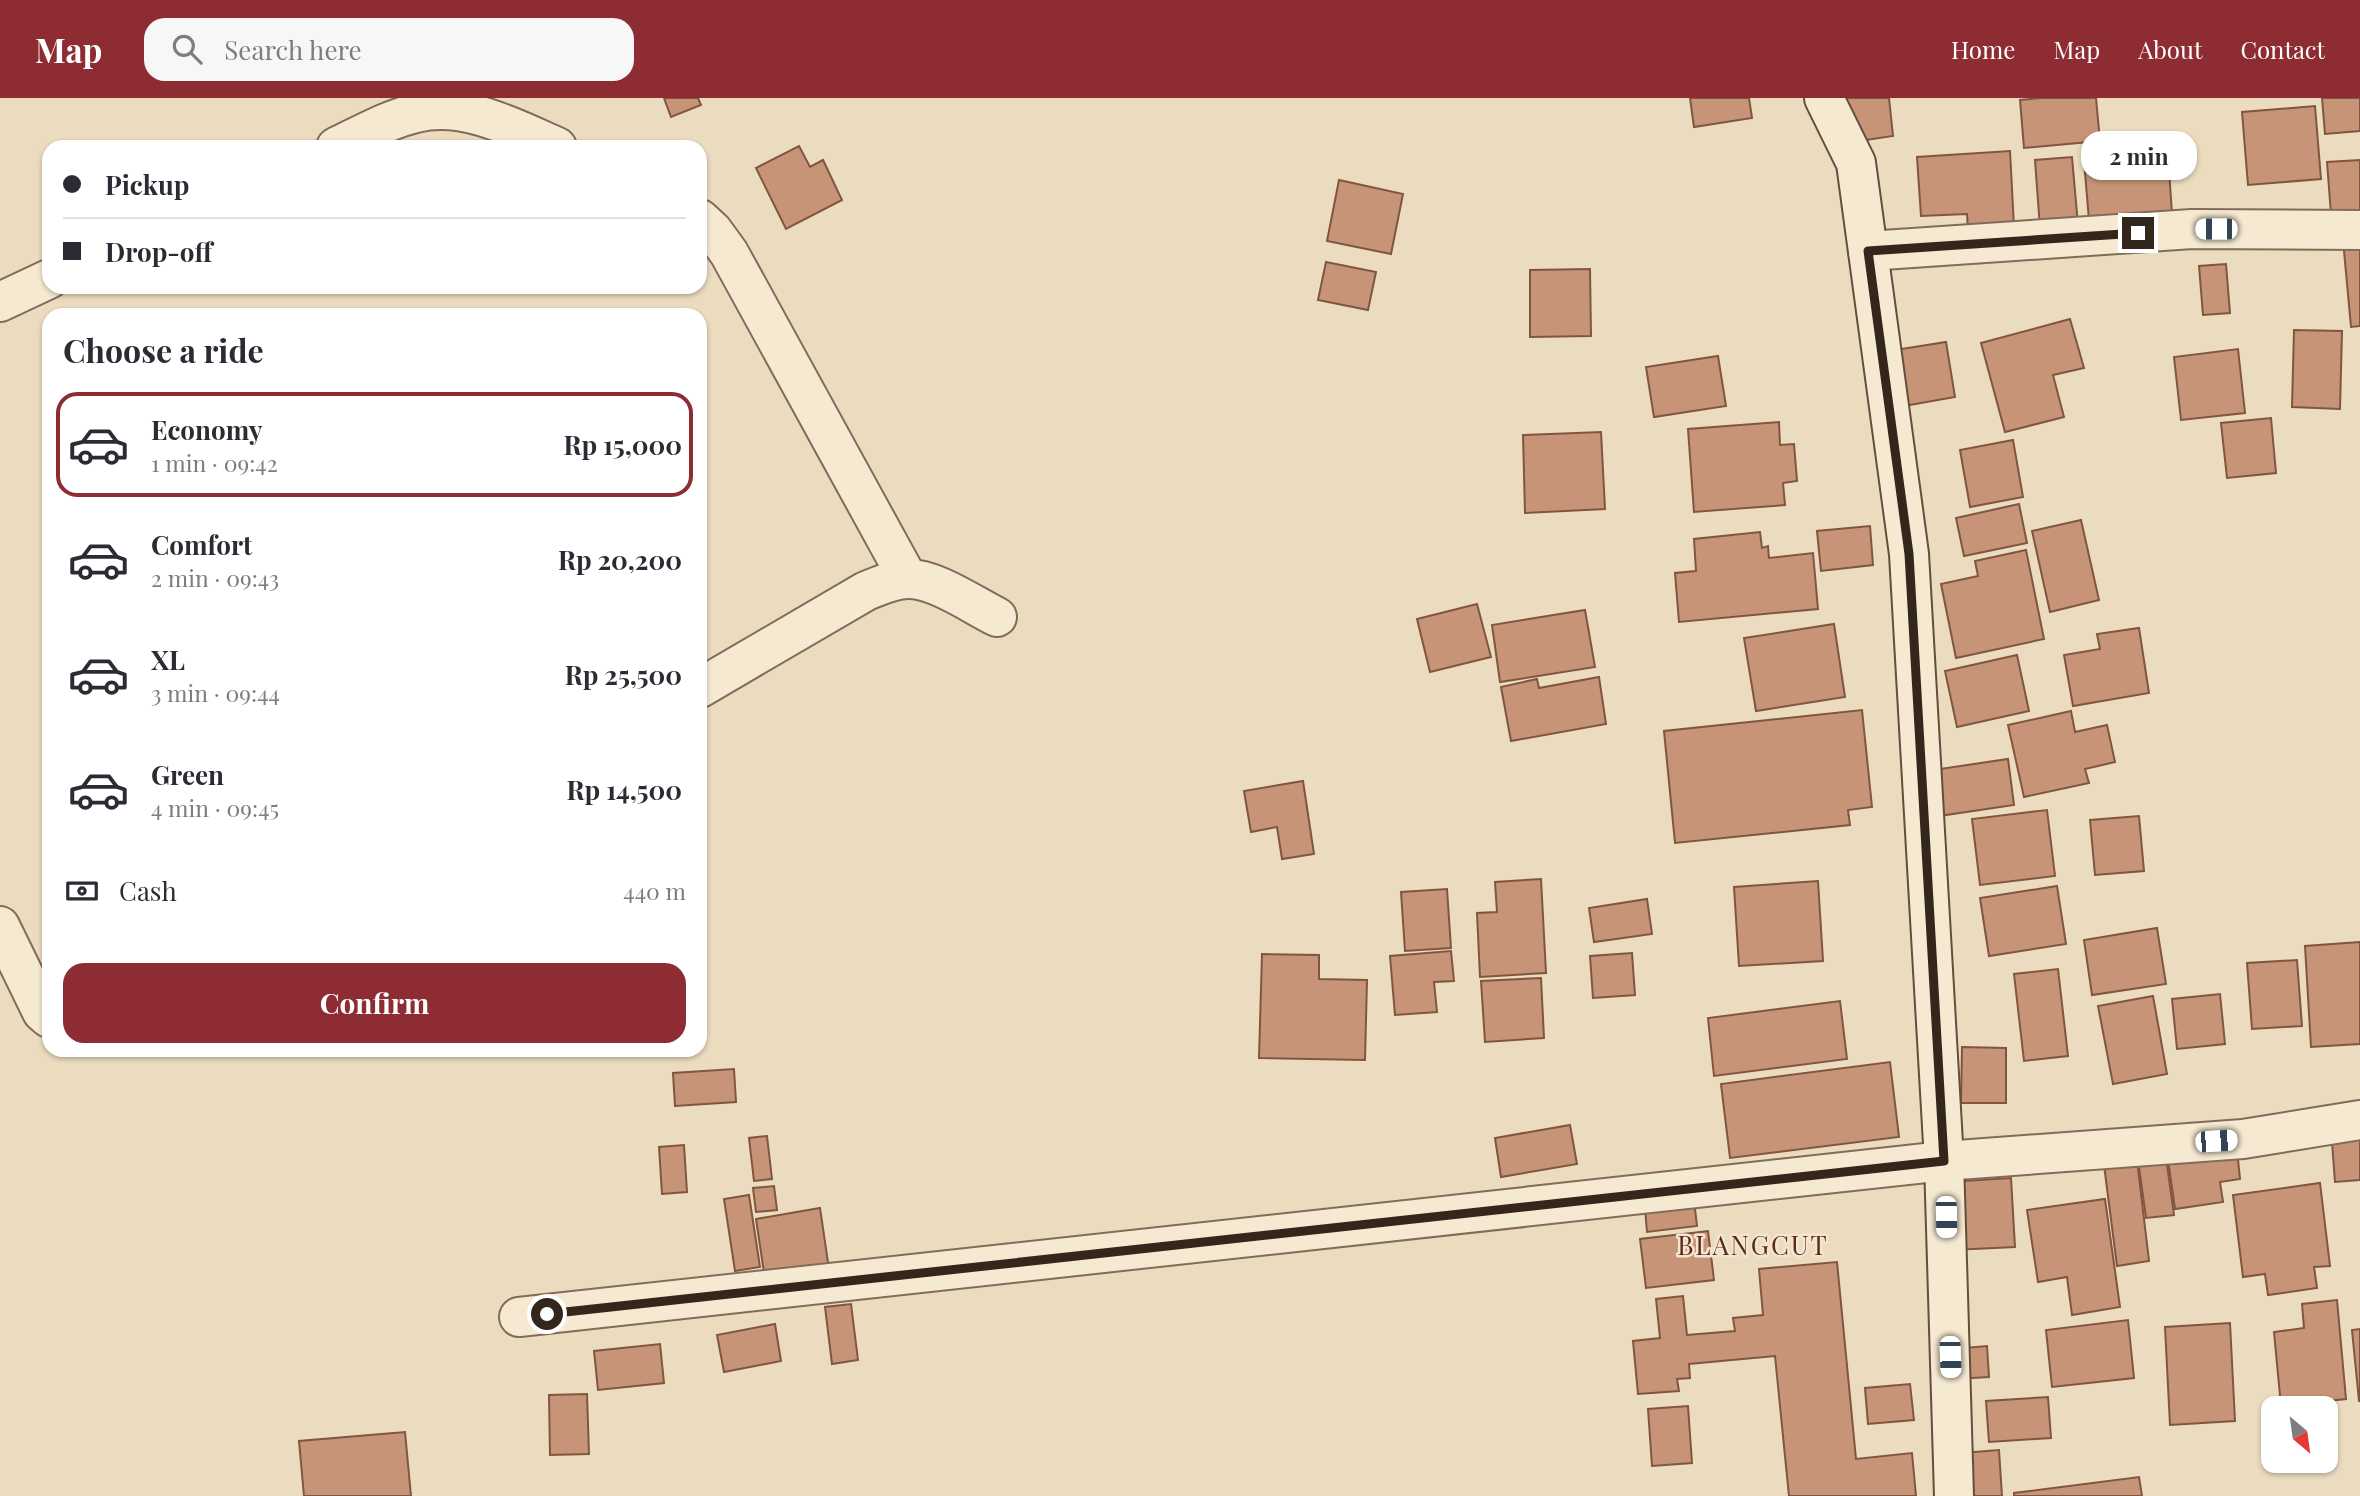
<!DOCTYPE html>
<html lang="en">
<head>
<meta charset="utf-8">
<style>
	body { margin:0; font-family:"Playfair Display",serif; background:#f7f7f7; color:#2b2b33; height:100vh; display:flex; flex-direction:column; font-size:26px; white-space:nowrap }
	* { box-sizing:border-box; margin:0 }
	p { font-size:23px; color:#7c7c81 }
	.icon { flex:none; width:38px; height:38px; fill:none; stroke:currentColor; stroke-width:2; stroke-linecap:round; stroke-linejoin:round }
	.map { position:relative; flex:1; overflow:hidden }
	.sheet { position:absolute; left:42px; top:210px; width:665px; height:749px; display:flex; flex-direction:column; background:#fff; border-radius:21px; box-shadow:0 2px 5px #0004 }
	.sheet>* { flex:none }
	.hud { position:absolute; left:42px; top:42px; width:665px; height:154px; border-radius:21px; box-shadow:0 2px 5px #0004; display:grid; align-content:center; height:154px; padding:0 21px; background:#fff }
	.needle { width:46px; rotate:151deg }
	.tools { position:absolute; left:2261px; top:1298px; display:grid; gap:14px }
	.tools a { display:grid; place-items:center; width:77px; height:77px; border-radius:14px; background:#fff; box-shadow:0 2px 5px #0004; font-size:35px }
	.end { position:absolute; width:32px; height:32px; margin:-16px; border:9px solid #33261c; background:#fff; box-shadow:0 0 0 4px #fff }
	.from { border-radius:50% }
	.bubble { position:absolute; height:49px; border-radius:21px; background:#fff; box-shadow:0 2px 5px #0004; font-size:23px; font-weight:700; line-height:49px; text-align:center }
	.car { position:absolute; width:21px; height:42px; margin:-21px -10px; border-radius:9px; box-shadow:0 0 5px 2px #0007; background:linear-gradient(#fff 24%,#345 0 40%,#fff 0 76%,#345 0 86%,#fff 0) }
	.hud b { display:flex; align-items:center; gap:24px; height:66px; font-size:26px }
	.hud b+b { border-top:2px solid #e1e1e2 }
	.hud i { width:18px; height:18px; background:#2b2b33 }
	ul { padding:0; list-style:none }
	li { display:flex; align-items:center; gap:21px; height:105px; margin:0 14px 10px; padding:0 7px; border:4px solid transparent; border-radius:21px }
	li div { flex:1 }
	li b { display:block; font-size:26px }
	li em { font-style:normal; font-weight:700 }
	li.on { border-color:#8e2c33 }
	li>.icon { width:63px; height:63px; stroke-width:1.5 }
	h2 { padding:0 21px; font-size:32px; line-height:84px }
	.pay { display:flex; align-items:center; gap:18px; height:77px; padding:0 21px; font-size:26px }
	.pay p { margin-inline-start:auto }
	.action { display:flex; gap:14px; margin-top:auto; padding:14px 21px }
	.action a { flex:1; height:80px; border-radius:21px; background:#8e2c33; color:#fff; font-size:28px; font-weight:700; line-height:80px; text-align:center }
	header { display:flex; align-items:center; gap:42px; box-sizing:border-box; height:98px; padding:0 35px; background:#8e2c33; color:#fff }
	header strong { font-size:33px }
	nav { display:flex; gap:38px; margin-inline-start:auto; font-size:24px }
	.search { width:490px; height:63px; background:#f7f7f7; display:flex; align-items:center; gap:18px; box-sizing:border-box; padding:0 24px; border-radius:21px; color:#7c7c81; font-size:26px }
	.map>svg:first-child { display:block }
	.building { fill:#c79477; stroke:#805640; stroke-width:2 }
	.lines { fill:none; stroke-linecap:round; stroke-linejoin:round }
	.street-casing { stroke:#826c59; stroke-width:42 }
	.secondary-casing { stroke:#644e3c; stroke-width:42 }
	.street { stroke:#f6e9d2; stroke-width:38 }
	.secondary { stroke:#f6e9d2; stroke-width:38 }
	.route { stroke:#33261c; stroke-width:9 }
	.labels { text-anchor:middle; dominant-baseline:central; stroke-width:5; stroke-linejoin:round; paint-order:stroke }
	.quarter-label { font-size:26px; letter-spacing:2px; fill:#5d281e; stroke:#f3e6ce }
</style>
</head>
<body>
<header>
<strong>Map</strong>
<div class="search"><svg class="icon" aria-label="search" viewBox="0 0 24 24"><circle cx="10" cy="10" r="6"/><path d="M15 15l6 6"/></svg>Search here</div>
<nav><a>Home</a><a>Map</a><a>About</a><a>Contact</a></nav>
</header>
<div class="map">
<svg width="2360" height="1398" viewBox="0 0 2360 1398">
	<rect width="100%" height="100%" fill="#ebdbbf"/>
	<g class="building">
		<path d="M664 0H698L701 7 671 19Z"/>
		<path d="M1690 0H1749L1752 20 1694 29Z"/>
		<path d="M1846 0H1889L1893 38 1852 44Z"/>
		<path d="M2041 0H2096L2100 43 2024 50 2020 2Z"/>
		<path d="M2322 0H2360V33L2325 36Z"/>
		<path d="M2315 8 2321 81 2248 87 2242 14Z"/>
		<path d="M799 48 810 69 823 62 842 102 786 131 756 70Z"/>
		<path d="M2010 53 2014 129 1968 132 1967 116 1921 118 1917 59Z"/>
		<path d="M2168 56 2172 116 2089 122 2084 63Z"/>
		<path d="M2072 59 2078 127 2040 130 2035 62Z"/>
		<path d="M2360 62V126L2332 129 2327 64Z"/>
		<path d="M1339 82 1403 96 1391 156 1327 143Z"/>
		<path d="M2360 140V228L2351 229 2343 142Z"/>
		<path d="M1326 164 1376 174 1368 212 1318 202Z"/>
		<path d="M2226 166 2230 215 2203 217 2199 168Z"/>
		<path d="M1590 171 1591 238 1530 239V172Z"/>
		<path d="M2070 221 2084 270 2053 277 2064 319 2005 334 1981 245Z"/>
		<path d="M2294 232 2342 233 2340 311 2292 309Z"/>
		<path d="M1946 244 1955 299 1904 308 1895 252Z"/>
		<path d="M2238 251 2245 315 2181 322 2174 259Z"/>
		<path d="M1718 258 1726 308 1654 319 1646 269Z"/>
		<path d="M2271 320 2276 375 2227 380 2221 325Z"/>
		<path d="M1779 324 1780 347 1794 346 1797 383 1783 385 1785 407 1694 414 1688 331Z"/>
		<path d="M1601 334 1605 411 1525 415 1523 337Z"/>
		<path d="M2013 342 2023 399 1970 409 1960 352Z"/>
		<path d="M2019 406 2027 445 1964 458 1956 420Z"/>
		<path d="M2081 422 2099 502 2050 514 2032 433Z"/>
		<path d="M1870 428 1873 467 1821 473 1817 433Z"/>
		<path d="M1760 434 1762 450 1768 448 1769 460 1813 455 1818 511 1679 524 1675 475 1696 473 1694 441Z"/>
		<path d="M2026 452 2044 541 1956 560 1941 486 1978 478 1975 463Z"/>
		<path d="M1477 506 1491 559 1430 574 1417 521Z"/>
		<path d="M1585 512 1595 569 1500 584 1492 527Z"/>
		<path d="M1834 526 1845 599 1756 613 1744 540Z"/>
		<path d="M2139 530 2149 595 2073 608 2064 557 2100 551 2097 536Z"/>
		<path d="M2017 557 2029 613 1957 629 1945 573Z"/>
		<path d="M1599 579 1606 626 1511 643 1501 589 1537 581 1539 590Z"/>
		<path d="M1862 612 1872 709 1848 712 1850 727 1675 745 1664 633Z"/>
		<path d="M2071 613 2075 634 2107 627 2115 664 2085 671 2089 685 2024 699 2008 627Z"/>
		<path d="M2008 661 2014 707 1939 718 1933 672Z"/>
		<path d="M1303 683 1314 756 1282 761 1277 729 1251 734 1244 693Z"/>
		<path d="M2047 712 2055 778 1980 787 1972 721Z"/>
		<path d="M2139 718 2144 773 2095 777 2090 722Z"/>
		<path d="M1541 781 1546 875 1480 879 1477 815 1497 814 1495 784Z"/>
		<path d="M1818 783 1823 863 1739 868 1734 789Z"/>
		<path d="M2057 788 2066 846 1989 858 1980 800Z"/>
		<path d="M1447 791 1451 850 1405 853 1401 794Z"/>
		<path d="M1647 801 1652 836 1594 844 1589 810Z"/>
		<path d="M2157 830 2166 886 2092 897 2084 842Z"/>
		<path d="M2360 844V946L2311 949 2305 848Z"/>
		<path d="M1451 853 1454 883 1434 884 1437 914 1395 917 1390 858Z"/>
		<path d="M1632 855 1635 897 1593 900 1590 858Z"/>
		<path d="M1262 856 1319 857V881L1367 882 1365 962 1259 960Z"/>
		<path d="M2297 862 2302 928 2252 931 2247 865Z"/>
		<path d="M2058 871 2068 958 2024 963 2014 876Z"/>
		<path d="M1541 880 1544 940 1485 944 1481 883Z"/>
		<path d="M2220 896 2225 946 2177 951 2172 901Z"/>
		<path d="M2153 898 2167 976 2113 986 2098 908Z"/>
		<path d="M1840 903 1847 961 1714 978 1708 920Z"/>
		<path d="M1962 949 2006 950V1005H1961Z"/>
		<path d="M1890 964 1899 1039 1730 1060 1721 986Z"/>
		<path d="M734 971 736 1004 675 1008 673 975Z"/>
		<path d="M1570 1027 1577 1066 1501 1079 1495 1040Z"/>
		<path d="M2360 1028V1082L2335 1084 2331 1031Z"/>
		<path d="M767 1038 772 1081 754 1083 749 1040Z"/>
		<path d="M684 1047 687 1094 662 1096 659 1049Z"/>
		<path d="M2237 1052 2240 1081 2220 1084 2223 1104 2175 1111 2168 1062Z"/>
		<path d="M2166 1059 2174 1117 2146 1120 2138 1062Z"/>
		<path d="M2137 1062 2149 1163 2117 1168 2104 1067Z"/>
		<path d="M2011 1080 2015 1149 1952 1152 1948 1084Z"/>
		<path d="M2320 1085 2330 1168 2314 1169 2317 1190 2268 1197 2265 1176 2243 1179 2233 1097Z"/>
		<path d="M774 1088 777 1112 756 1114 753 1090Z"/>
		<path d="M1693 1094 1697 1128 1647 1134 1644 1099Z"/>
		<path d="M749 1097 760 1169 735 1173 724 1101Z"/>
		<path d="M2105 1101 2120 1209 2072 1217 2067 1179 2038 1184 2027 1112Z"/>
		<path d="M820 1110 830 1178 766 1188 756 1121Z"/>
		<path d="M1708 1133 1714 1182 1646 1190 1640 1141Z"/>
		<path d="M1837 1164 1856 1361 1912 1355 1916 1398H1789L1775 1258 1689 1266 1690 1280 1677 1281 1679 1293 1638 1296 1633 1243 1660 1240 1656 1201 1683 1198 1687 1237 1735 1233 1733 1220 1763 1217 1759 1171Z"/>
		<path d="M2337 1202 2346 1301 2281 1308 2274 1234 2304 1230 2302 1206Z"/>
		<path d="M851 1206 858 1262 832 1266 825 1209Z"/>
		<path d="M2128 1222 2134 1280 2052 1289 2046 1232Z"/>
		<path d="M2230 1225 2235 1323 2170 1327 2165 1229Z"/>
		<path d="M775 1226 781 1263 724 1274 717 1237Z"/>
		<path d="M2360 1231V1303H2359L2352 1232Z"/>
		<path d="M660 1246 664 1285 598 1292 594 1253Z"/>
		<path d="M1987 1248 1989 1279 1955 1281 1953 1251Z"/>
		<path d="M1910 1286 1914 1322 1868 1326 1865 1290Z"/>
		<path d="M587 1296 589 1356 550 1357 549 1297Z"/>
		<path d="M2048 1299 2051 1340 1989 1344 1986 1303Z"/>
		<path d="M1688 1308 1692 1365 1652 1368 1648 1311Z"/>
		<path d="M405 1334 411 1398H304L299 1343Z"/>
		<path d="M1999 1352 2002 1398H1966L1962 1355Z"/>
		<path d="M2139 1379 2142 1398H2014V1395Z"/>
	</g>
	<g class="lines">
		<g class="street-casing">
			<g id="street">
				<path d="M336 49C361 37 389 21 416 15 464 3 514 30 557 49"/>
				<path d="M700 121 713 133 729 155 908 481"/>
				<path d="M1868 153 2192 131 2360 132"/>
				<path d="M0 204 49 181"/>
				<path d="M700 590 866 493C879 488 893 481 908 481 934 480 973 507 997 519"/>
				<path d="M0 828 42 914 49 920"/>
				<path d="M519 1219 1944 1063 2243 1041 2360 1022"/>
			</g>
		</g>
		<g class="secondary-casing">
			<path id="secondary" d="M1824 0 1856 65 1909 456 1944 1063 1954 1398"/>
		</g>
		<use href="#street" class="street"/>
		<use href="#secondary" class="secondary"/>
	</g>
	<g class="lines">
		<path class="route" d="M547 1216 1944 1063 1909 456 1868 153 2138 135"/>
	</g>
	<g class="labels">
		<g class="quarter-label">
			<text x="1753" y="1146">BLANGCUT</text>
		</g>
	</g>
</svg>
<div class="tools">
<a><svg class="needle" viewBox="-14 -14 28 28"><path d="M0-13l5 13h-10z" fill="#e53935"/><path d="M0 13l5-13h-10z" fill="#7c7c81"/></svg></a>
</div>
<i class="end from" style="left:547px;top:1216px"></i>
<i class="end" style="left:2138px;top:135px"></i>
<div class="bubble" style="left:2081px;top:33px;width:116px">2 min</div>
<i class="car" style="left:2216px;top:131px;rotate:270deg"></i>
<i class="car" style="left:2216px;top:1043px;rotate:86deg"></i>
<i class="car" style="left:1946px;top:1119px;rotate:179deg"></i>
<i class="car" style="left:1950px;top:1259px;rotate:178deg"></i>
<div class="hud">
<b><i class="from"></i>Pickup</b>
<b><i></i>Drop-off</b>
</div>
<section class="sheet">
<h2>Choose a ride</h2>
<ul>
<li class="on"><svg class="icon" aria-label="car" viewBox="0 0 24 24"><path d="M5 17H2v-5l4-1 3-4h7l3 4 3 1v5h-3M9 17h6M6 11h13"/><circle cx="7" cy="17" r="2"/><circle cx="17" cy="17" r="2"/></svg><div><b>Economy</b><p>1 min · 09:42</p></div><em>Rp 15,000</em></li>
<li><svg class="icon" aria-label="car" viewBox="0 0 24 24"><path d="M5 17H2v-5l4-1 3-4h7l3 4 3 1v5h-3M9 17h6M6 11h13"/><circle cx="7" cy="17" r="2"/><circle cx="17" cy="17" r="2"/></svg><div><b>Comfort</b><p>2 min · 09:43</p></div><em>Rp 20,200</em></li>
<li><svg class="icon" aria-label="car" viewBox="0 0 24 24"><path d="M5 17H2v-5l4-1 3-4h7l3 4 3 1v5h-3M9 17h6M6 11h13"/><circle cx="7" cy="17" r="2"/><circle cx="17" cy="17" r="2"/></svg><div><b>XL</b><p>3 min · 09:44</p></div><em>Rp 25,500</em></li>
<li><svg class="icon" aria-label="car" viewBox="0 0 24 24"><path d="M5 17H2v-5l4-1 3-4h7l3 4 3 1v5h-3M9 17h6M6 11h13"/><circle cx="7" cy="17" r="2"/><circle cx="17" cy="17" r="2"/></svg><div><b>Green</b><p>4 min · 09:45</p></div><em>Rp 14,500</em></li>
</ul>
<div class="pay"><svg class="icon" aria-label="cash" viewBox="0 0 24 24"><path d="M3 7h18v10H3z"/><circle cx="12" cy="12" r="2"/></svg>Cash<p>440 m</p></div>
<div class="action"><a>Confirm</a></div>
</section>
</div>
</body>
</html>
